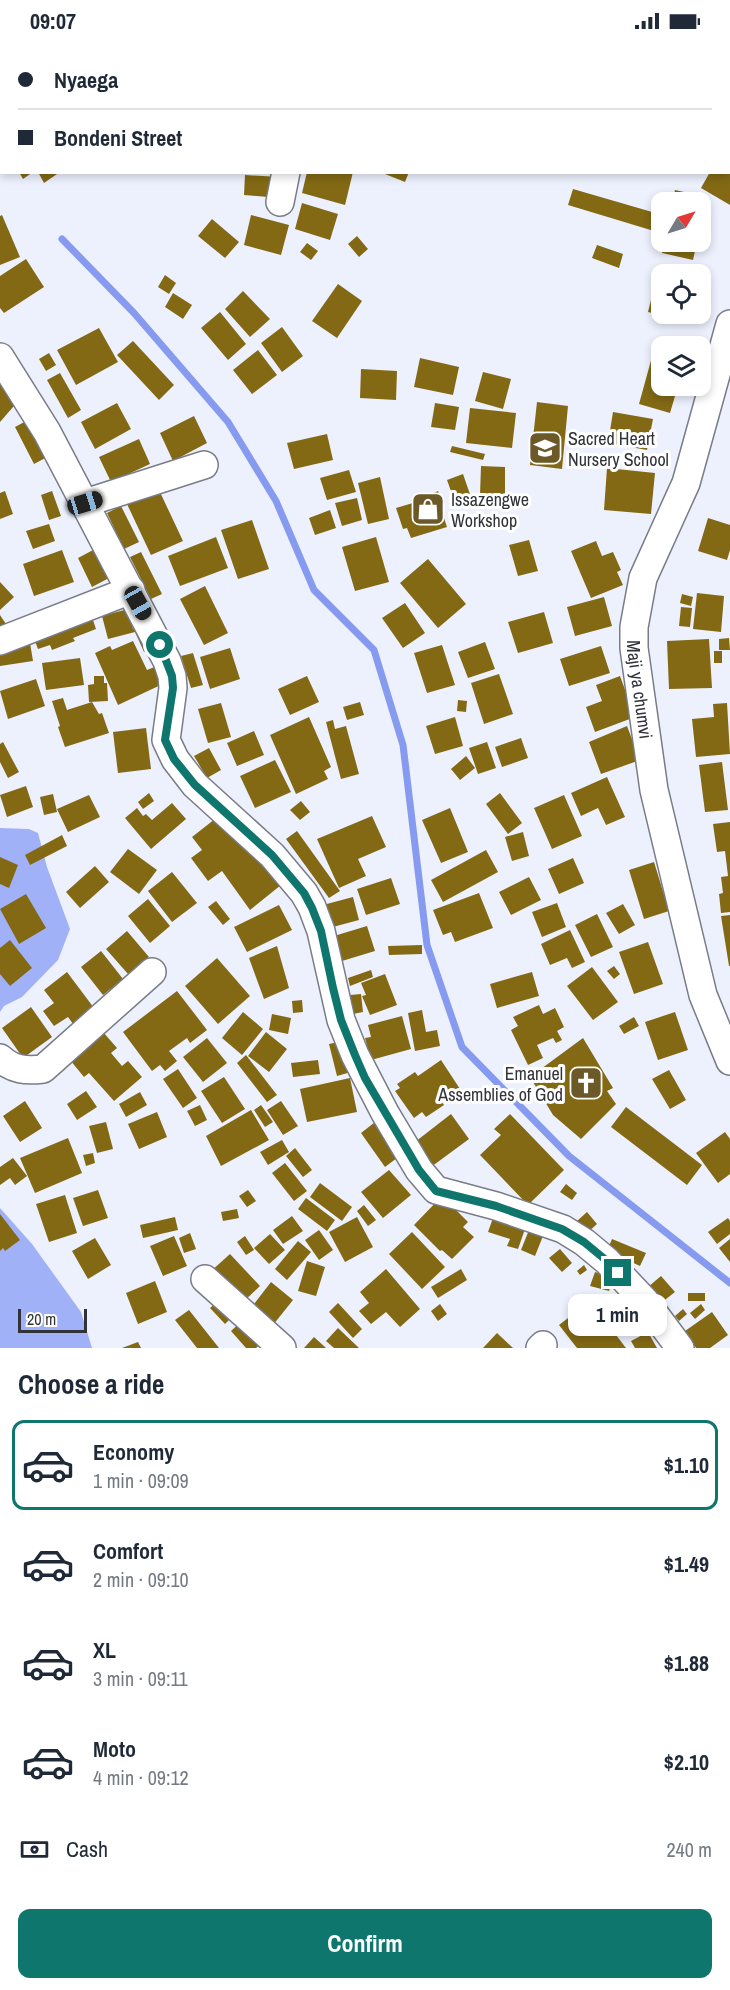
<!DOCTYPE html>
<html lang="en">
<head>
<meta charset="utf-8">
<style>
	body { margin:0; font-family:"Archivo Narrow",sans-serif; background:#f2f2f3; color:#1f2937; height:100vh; display:flex; flex-direction:column; font-size:22px; white-space:nowrap }
	* { box-sizing:border-box; margin:0 }
	p { font-size:20px; color:#747a83 }
	.icon { flex:none; width:33px; height:33px; fill:none; stroke:currentColor; stroke-width:2; stroke-linecap:round; stroke-linejoin:round }
	.map { position:relative; height:1306px; overflow:hidden }
	.panel { display:flex; flex-direction:column; background:#fff; flex:1 }
	.panel>* { flex:none }
	.hud { position:absolute; left:0px; top:0px; width:730px; height:132px; box-shadow:0 3px 9px #0003; display:grid; align-content:center; height:132px; padding:0 18px; background:#fff }
	.needle { width:39px; rotate:52deg }
	.fabs { position:absolute; left:651px; top:150px; display:grid; gap:12px }
	.fabs a { display:grid; place-items:center; width:60px; height:60px; border-radius:12px; background:#fff; box-shadow:0 3px 9px #0003; font-size:30px }
	.scale { position:absolute; left:18px; bottom:15px; width:69px; box-sizing:border-box; padding-left:6px; border:3px solid #313338; border-top:0; font-size:16px; line-height:21px; white-space:nowrap; color:#313338; -webkit-text-stroke:4px #fff; paint-order:stroke }
	.end { position:absolute; width:27px; height:27px; margin:-14px; border:8px solid #0f766e; background:#fff; box-shadow:0 0 0 3px #fff }
	.from { border-radius:50% }
	.bubble { position:absolute; height:42px; border-radius:12px; background:#fff; box-shadow:0 3px 9px #0003; font-size:20px; font-weight:700; line-height:42px; text-align:center }
	.car { position:absolute; width:18px; height:36px; margin:-18px -9px; border-radius:8px; box-shadow:0 0 4px 2px #0007; background:linear-gradient(#222 24%,#8ab4d8 0 40%,#222 0 76%,#8ab4d8 0 86%,#222 0) }
	.hud b { display:flex; align-items:center; gap:21px; height:57px; font-size:22px }
	.hud b+b { border-top:2px solid #e0e1e3 }
	.hud i { width:15px; height:15px; background:#1f2937 }
	ul { padding:0; list-style:none }
	li { display:flex; align-items:center; gap:18px; height:90px; margin:0 12px 9px; padding:0 6px; border:3px solid transparent; border-radius:12px }
	li div { flex:1 }
	li b { display:block; font-size:22px }
	li em { font-style:normal; font-weight:700 }
	li.current { border-color:#0f766e }
	li>.icon { width:54px; height:54px; stroke-width:1.5 }
	h2 { padding:0 18px; font-size:27px; line-height:72px }
	.pay { display:flex; align-items:center; gap:15px; height:66px; padding:0 18px; font-size:22px }
	.pay p { margin-inline-start:auto }
	.cta { display:flex; gap:12px; margin-top:auto; padding:12px 18px }
	.cta a { flex:1; height:69px; border-radius:12px; background:#0f766e; color:#fff; font-size:24px; font-weight:700; line-height:69px; text-align:center }
	.status { display:flex; justify-content:space-between; align-items:center; height:42px; padding:0 30px; background:#fff; direction:ltr }
	.status svg { height:16px; fill:currentColor }
	.map>svg:first-child { display:block }
	.forest { fill:#a0b1f7 }
	.lines { fill:none; stroke-linecap:round; stroke-linejoin:round }
	.stream { stroke:#869aef; stroke-width:7 }
	.building { fill:#836914 }
	.minor-casing { stroke:#797c87; stroke-width:30 }
	.minor { stroke:#fff; stroke-width:27 }
	.route { stroke:#0f766e; stroke-width:8 }
	.labels { text-anchor:middle; dominant-baseline:central; stroke-width:6; stroke-linejoin:round; paint-order:stroke }
	.poi-label { font-size:18px; fill:#313338; stroke:#fff; text-anchor:start }
	.street-label { font-size:18px; fill:#313338; stroke:#fff }
</style>
</head>
<body>
<div class="status"><b>09:07</b><svg viewBox="0 0 49 12"><path d="M0 12V9h3v3zM5 12V6h3v6zM10 12V3h3v9zM15 12V0h3v12zM26 1h20v11H26zM47 4h2v5h-2z"/></svg></div>
<div class="map">
<svg width="730" height="1306" viewBox="0 0 730 1306">
	<rect width="100%" height="100%" fill="#edf1fe"/>
	<g class="forest">
		<path d="M0 786 29 787 38 791 47 825 70 887 58 918 22 955 4 964 0 970Z"/>
		<path d="M0 1166 32 1202 81 1270 92 1306H0Z"/>
	</g>
	<g class="lines">
		<path class="stream" d="M62 197 134 271 228 380 276 459 314 548 374 608 403 703 427 903 462 1005 569 1114 730 1241"/>
	</g>
	<g class="building">
		<path d="M19 130H33L23 137Z"/>
		<path d="M38 130H60L44 141Z"/>
		<path d="M307 130H353L345 163 302 151Z"/>
		<path d="M380 130H409L405 140Z"/>
		<path d="M710 130 730 132V163L701 146Z"/>
		<path d="M245 133 280 135 279 156 244 153Z"/>
		<path d="M573 147 659 172 654 189 568 163Z"/>
		<path d="M675 148 707 155 701 179 700 160H672Z"/>
		<path d="M302 161 338 172 330 198 295 187Z"/>
		<path d="M2 173 20 215 0 223V174Z"/>
		<path d="M251 173 289 183 281 213 244 203Z"/>
		<path d="M212 177 239 200 225 216 198 194Z"/>
		<path d="M357 194 368 207 359 215 348 202Z"/>
		<path d="M664 200H697L693 218 662 211Z"/>
		<path d="M307 201 318 209 311 218 300 210Z"/>
		<path d="M597 203 623 212 619 226 592 216Z"/>
		<path d="M26 217 44 245 4 271 0 266V234Z"/>
		<path d="M165 233 176 241 169 252 158 245Z"/>
		<path d="M338 242 362 259 337 296 312 279Z"/>
		<path d="M655 242 662 244V272H688L686 280 648 270Z"/>
		<path d="M243 249 270 277 250 295 225 267Z"/>
		<path d="M173 251 192 263 183 277 165 265Z"/>
		<path d="M220 270 246 302 228 318 201 286Z"/>
		<path d="M282 285 303 314 282 330 261 301Z"/>
		<path d="M99 286 118 320 76 343 57 308Z"/>
		<path d="M133 299 174 343 159 358 117 313Z"/>
		<path d="M655 304 662 306V344H678L670 371 639 362Z"/>
		<path d="M258 308 277 333 252 352 233 328Z"/>
		<path d="M49 311 56 323 46 329 39 317Z"/>
		<path d="M420 316 459 325 453 353 414 345Z"/>
		<path d="M361 327 397 329 396 358 360 356Z"/>
		<path d="M483 330 511 337 503 367 475 359Z"/>
		<path d="M60 331 81 368 68 376 47 338Z"/>
		<path d="M0 339 20 357 0 380Z"/>
		<path d="M537 360 568 364 562 427 530 423Z"/>
		<path d="M117 361 131 387 95 407 81 380Z"/>
		<path d="M435 361 459 365 455 388 431 385Z"/>
		<path d="M470 366 516 371 512 406 466 401Z"/>
		<path d="M613 370 653 377 647 408 608 401Z"/>
		<path d="M194 374 207 401 173 419 160 391Z"/>
		<path d="M30 377 49 414 34 422 15 385Z"/>
		<path d="M327 392 333 418 294 427 287 401Z"/>
		<path d="M139 397 150 422 111 440 99 415Z"/>
		<path d="M452 404 485 412 483 418 450 410Z"/>
		<path d="M481 424 505 425V455L480 453Z"/>
		<path d="M607 426 655 431 651 472 604 468Z"/>
		<path d="M349 428 356 450 327 458 320 436Z"/>
		<path d="M463 432 473 461 457 466 447 438Z"/>
		<path d="M380 435 389 477 368 482 358 441Z"/>
		<path d="M159 448 183 499 151 513 127 462Z"/>
		<path d="M5 449 13 472 0 477V451Z"/>
		<path d="M52 449 61 474 49 478 41 453Z"/>
		<path d="M438 449 443 464H440L447 485 411 496 407 486 403 487 396 466 433 455 432 452Z"/>
		<path d="M357 456 362 478 342 484 335 461Z"/>
		<path d="M121 464 139 500 124 507 107 471Z"/>
		<path d="M330 468 336 486 315 493 309 476Z"/>
		<path d="M708 476 730 483V508L727 518 698 509Z"/>
		<path d="M252 478 269 527 238 537 221 488Z"/>
		<path d="M49 482 55 499 33 507 26 489Z"/>
		<path d="M216 495 228 526 180 544 168 514Z"/>
		<path d="M376 495 389 540 355 549 342 505Z"/>
		<path d="M529 498 538 529 518 534 509 503Z"/>
		<path d="M596 499 602 514 613 510 621 528 617 530 623 543 591 556 571 509Z"/>
		<path d="M95 507 109 536 92 545 78 516Z"/>
		<path d="M62 508 74 540 34 554 23 522Z"/>
		<path d="M141 510 162 552 151 557 130 515Z"/>
		<path d="M428 517 466 562 438 586 400 541Z"/>
		<path d="M0 540 14 555 0 568Z"/>
		<path d="M205 544 228 591 204 603 180 557Z"/>
		<path d="M697 551 724 554 721 590 693 587Z"/>
		<path d="M682 552 693 555 691 564 680 561Z"/>
		<path d="M604 555 612 584 575 594 567 565Z"/>
		<path d="M405 561 425 591 403 606 382 576Z"/>
		<path d="M681 565 692 566 690 585 679 584Z"/>
		<path d="M128 567 133 587 145 581 157 604 144 610 135 590 108 597 102 574Z"/>
		<path d="M544 570 553 601 518 611 508 580Z"/>
		<path d="M91 572 96 587 73 596 75 599 52 608 50 603 38 607 33 594Z"/>
		<path d="M0 573 8 585 0 590Z"/>
		<path d="M729 596 730 608H719V597Z"/>
		<path d="M709 597 712 646 669 647 667 599Z"/>
		<path d="M133 599 147 628 157 624 165 641 118 663 95 611 110 604 112 608Z"/>
		<path d="M485 600 495 627 468 636 458 610Z"/>
		<path d="M30 601 33 619 0 624V606Z"/>
		<path d="M442 603 455 643 427 651 414 611Z"/>
		<path d="M601 604 610 631 569 644 560 617Z"/>
		<path d="M230 606 240 637 210 647 200 615Z"/>
		<rect x="714" y="609" width="8" height="12"/>
		<path d="M193 611 203 643 191 646 181 614Z"/>
		<path d="M80 616 84 643 46 648 42 621Z"/>
		<path d="M499 632 513 672 484 682 471 641Z"/>
		<path d="M94 634H104V641H107L108 659 89 660 88 643 94 642Z"/>
		<path d="M307 634 319 660 290 673 278 647Z"/>
		<path d="M620 634 635 675 595 690 586 665 602 659 596 643Z"/>
		<path d="M36 637 45 664 8 677 0 649Z"/>
		<path d="M63 656 67 668 92 660 99 672 102 671 109 691 65 705 58 685 60 684 52 659Z"/>
		<path d="M458 658 467 659 466 670 457 669Z"/>
		<path d="M360 660 364 673 347 678 343 665Z"/>
		<path d="M221 661 231 695 208 701 198 667Z"/>
		<path d="M727 661 730 712 696 715 692 677 714 675 713 662Z"/>
		<path d="M309 675 331 725 324 729 328 737 296 752 270 693Z"/>
		<path d="M455 675 463 704 435 712 426 684Z"/>
		<path d="M333 678 335 687 346 684 359 732 341 737 326 680Z"/>
		<path d="M627 684 640 718 601 732 589 700Z"/>
		<path d="M146 686 151 727 118 731 113 690Z"/>
		<path d="M254 689 264 713 237 724 227 701Z"/>
		<path d="M521 696 528 716 502 725 495 705Z"/>
		<path d="M3 700 19 730 8 736 0 720V702Z"/>
		<path d="M487 700 496 726 478 732 469 706Z"/>
		<path d="M209 706 221 728 207 736 194 714Z"/>
		<path d="M466 714 475 726 460 738 451 727Z"/>
		<path d="M275 718 291 750 255 766 240 734Z"/>
		<path d="M722 720 728 768 705 770 699 723Z"/>
		<path d="M607 735 625 775 606 783 598 766 581 774 571 751Z"/>
		<path d="M26 744 33 765 7 775 0 753Z"/>
		<path d="M149 751 154 759 143 767 138 760Z"/>
		<path d="M500 751 522 781 508 792 486 762Z"/>
		<path d="M53 752 57 770 44 773 40 755Z"/>
		<path d="M89 753 100 775 68 790 57 767Z"/>
		<path d="M564 753 582 794 552 807 534 766Z"/>
		<path d="M301 759 310 770 300 778 290 768Z"/>
		<path d="M172 761 186 777 151 807 125 776 137 766 143 774 146 772 152 778Z"/>
		<path d="M450 766 468 810 441 821 422 778Z"/>
		<path d="M220 773 281 843 250 868 222 829 208 839 191 816 202 808 192 795Z"/>
		<path d="M372 774 386 805 358 817 366 834 339 846 317 797Z"/>
		<path d="M730 780V870L721 871 719 852 723 851 721 835 728 834 725 809 717 810 713 782Z"/>
		<path d="M297 789 340 849 329 856 286 797Z"/>
		<path d="M523 790 529 814 512 819 505 795Z"/>
		<path d="M62 793 67 804 30 823 25 813Z"/>
		<path d="M128 807 157 828 139 852 110 830Z"/>
		<path d="M486 808 498 830 443 860 431 838Z"/>
		<path d="M0 815 18 823 9 846 0 842Z"/>
		<path d="M573 816 584 841 559 852 548 827Z"/>
		<path d="M654 820 669 869 644 877 629 828Z"/>
		<path d="M95 824 109 840 80 866 66 850Z"/>
		<path d="M172 830 197 861 172 880 148 849Z"/>
		<path d="M529 835 541 858 511 873 499 850Z"/>
		<path d="M391 836 400 862 366 873 357 847Z"/>
		<path d="M479 851 493 886 455 900 451 890 443 893 433 868Z"/>
		<path d="M26 852 46 886 19 902 0 867Z"/>
		<path d="M353 855 359 878 329 886 323 863Z"/>
		<path d="M148 857 170 884 150 901 128 874Z"/>
		<path d="M216 859 230 877 223 883 208 865Z"/>
		<path d="M557 861 566 885 542 895 532 870Z"/>
		<path d="M623 862 635 883 619 892 606 871Z"/>
		<path d="M279 863 292 888 247 910 234 885Z"/>
		<path d="M597 872 613 905 591 915 575 883Z"/>
		<path d="M730 873V924H729L721 874Z"/>
		<path d="M367 884 375 909 342 919 334 894Z"/>
		<path d="M570 888 585 920 572 926 567 916 550 923 541 902Z"/>
		<path d="M127 889 149 915 128 932 106 907Z"/>
		<path d="M10 898 32 926 10 944 0 932V906Z"/>
		<path d="M648 900 663 942 634 952 619 910Z"/>
		<path d="M422 903V912L389 913 388 904Z"/>
		<path d="M277 904 289 946 264 957 249 916Z"/>
		<path d="M101 909 123 937 103 953 81 925Z"/>
		<path d="M217 916 250 954 218 982 185 944Z"/>
		<path d="M614 924 620 932 614 937 607 929Z"/>
		<path d="M592 925 618 960 593 978 567 944Z"/>
		<path d="M371 928 373 935 350 944 348 936Z"/>
		<path d="M67 930 100 974 79 990 68 975 54 984 43 969 54 961 44 948Z"/>
		<path d="M532 930 539 954 497 966 490 942Z"/>
		<path d="M385 932 397 963 370 973 362 954 366 953 361 941Z"/>
		<path d="M177 949 207 988 190 1001 187 996 169 1009 177 1019 165 1029 160 1023 152 1029 123 990Z"/>
		<path d="M361 952 363 970 353 972 350 953Z"/>
		<path d="M302 958 303 970 293 971 292 959Z"/>
		<path d="M539 963 543 972 555 966 564 985 557 989 562 998 556 1001 553 996 537 1003 543 1016 528 1023 511 988 518 984 513 975Z"/>
		<path d="M31 965 52 995 23 1016 2 986Z"/>
		<path d="M422 968 426 990 437 988 440 1004 415 1009 408 971Z"/>
		<path d="M243 970 263 987 242 1013 222 996Z"/>
		<path d="M675 970 688 1008 658 1018 645 980Z"/>
		<path d="M272 972 291 976 288 992 269 988Z"/>
		<path d="M402 974 411 1007 371 1018 365 996 371 995 368 983Z"/>
		<path d="M634 975 639 984 624 992 619 984Z"/>
		<path d="M103 990 117 1006 111 1011 122 1024 128 1019 142 1035 114 1059 89 1031 84 1035 70 1018Z"/>
		<path d="M266 990 287 1007 269 1030 248 1014Z"/>
		<path d="M207 996 227 1021 203 1040 183 1015Z"/>
		<path d="M583 996 613 1046 607 1049 616 1062 581 1097 553 1073 530 1035Z"/>
		<path d="M343 999 351 1030 337 1034 329 1002Z"/>
		<path d="M246 1013 277 1053 267 1060 237 1021Z"/>
		<path d="M318 1018 320 1032 293 1035 291 1021Z"/>
		<path d="M441 1018 460 1047 441 1059 444 1063 426 1075 422 1070 414 1076 395 1049 400 1046 397 1042 415 1030 418 1034Z"/>
		<path d="M178 1027 197 1056 183 1066 163 1037Z"/>
		<path d="M669 1028 686 1058 670 1067 652 1037Z"/>
		<path d="M224 1035 245 1067 222 1081 201 1049Z"/>
		<path d="M350 1036 357 1070 307 1080 300 1047Z"/>
		<path d="M86 1049 97 1065 77 1078 67 1062Z"/>
		<path d="M140 1050 147 1063 126 1075 119 1062Z"/>
		<path d="M25 1059 42 1086 20 1100 3 1074Z"/>
		<path d="M281 1059 298 1084 283 1093 267 1068Z"/>
		<path d="M200 1063 207 1078 195 1084 187 1069Z"/>
		<path d="M261 1063 273 1080 265 1085 254 1068Z"/>
		<path d="M626 1065 702 1123 687 1143 611 1085Z"/>
		<path d="M251 1068 269 1098 221 1124 206 1094Z"/>
		<path d="M157 1070 167 1095 139 1107 128 1082Z"/>
		<path d="M451 1072 469 1097 431 1125 415 1100Z"/>
		<path d="M510 1072 564 1128 528 1163 480 1113 501 1093 494 1087Z"/>
		<path d="M379 1077 405 1110 385 1125 361 1091Z"/>
		<path d="M106 1080 113 1107 97 1111 89 1084Z"/>
		<path d="M725 1090 730 1097V1132L718 1141 696 1111Z"/>
		<path d="M68 1096 82 1131 35 1151 20 1116Z"/>
		<path d="M282 1098 289 1110 268 1123 260 1110Z"/>
		<path d="M295 1106 312 1128 303 1135 286 1114Z"/>
		<path d="M93 1111 95 1121 86 1124 83 1113Z"/>
		<path d="M13 1116 27 1134 15 1143 10 1136 0 1143V1125Z"/>
		<path d="M285 1121 307 1149 294 1159 272 1131Z"/>
		<path d="M389 1128 411 1153 383 1176 361 1150Z"/>
		<path d="M320 1141 352 1165 342 1179 310 1155Z"/>
		<path d="M566 1142 577 1151 572 1158 560 1150Z"/>
		<path d="M98 1148 108 1176 83 1184 73 1156Z"/>
		<path d="M248 1148 256 1159 247 1165 239 1154Z"/>
		<path d="M65 1153 77 1191 49 1200 36 1162Z"/>
		<path d="M442 1154 468 1180 463 1185 474 1195 452 1217 442 1208 440 1209 414 1183Z"/>
		<path d="M306 1156 335 1178 327 1189 298 1167Z"/>
		<path d="M364 1163 376 1178 368 1184 357 1169Z"/>
		<path d="M237 1167 239 1176 223 1179 221 1170Z"/>
		<path d="M587 1170 597 1182 587 1191 577 1179Z"/>
		<path d="M0 1172 20 1198 5 1209 3 1206 0 1209Z"/>
		<path d="M292 1174 303 1189 283 1202 273 1188Z"/>
		<path d="M175 1175 178 1188 143 1196 140 1183Z"/>
		<path d="M357 1175 373 1205 345 1220 329 1190Z"/>
		<path d="M493 1176 525 1187 518 1207 507 1204 510 1197 488 1190Z"/>
		<path d="M728 1176 730 1179V1192L717 1202 708 1190Z"/>
		<path d="M319 1188 333 1208 319 1218 305 1198Z"/>
		<path d="M529 1188 543 1194 535 1214 521 1208Z"/>
		<path d="M412 1190 445 1225 422 1247 389 1212Z"/>
		<path d="M190 1191 196 1207 184 1211 179 1196Z"/>
		<path d="M270 1192 285 1208 269 1222 254 1206Z"/>
		<path d="M174 1194 187 1224 163 1234 150 1204Z"/>
		<path d="M245 1194 254 1208 246 1213 237 1200Z"/>
		<path d="M95 1196 111 1223 88 1237 72 1209Z"/>
		<path d="M612 1197 646 1211 640 1224 607 1209Z"/>
		<path d="M730 1197V1220L719 1206Z"/>
		<path d="M298 1199 311 1210 287 1238 275 1227Z"/>
		<path d="M560 1207 572 1221 562 1230 549 1216Z"/>
		<path d="M230 1212 260 1244 240 1263 210 1230Z"/>
		<path d="M307 1219 325 1225 316 1254 298 1249Z"/>
		<path d="M584 1223 587 1228 580 1233 577 1229Z"/>
		<path d="M386 1227 420 1267 400 1285 386 1270 371 1282 359 1269 369 1261 360 1250Z"/>
		<path d="M461 1227 467 1238 438 1256 431 1245Z"/>
		<path d="M595 1230 614 1236 609 1249 590 1244Z"/>
		<path d="M661 1234 675 1250 661 1261 648 1245Z"/>
		<path d="M155 1239 167 1270 138 1282 126 1251Z"/>
		<path d="M271 1240 293 1258 269 1288 247 1271Z"/>
		<path d="M623 1249 644 1283 628 1293 607 1259Z"/>
		<rect x="688" y="1251" width="17" height="8"/>
		<path d="M222 1256 236 1271 225 1282 210 1266Z"/>
		<path d="M590 1259 626 1306H577L559 1283Z"/>
		<path d="M338 1261 362 1287 353 1296 329 1270Z"/>
		<path d="M440 1262 447 1272 438 1279 431 1269Z"/>
		<path d="M701 1262 705 1268 695 1277 690 1271Z"/>
		<path d="M683 1267 687 1272 679 1279 675 1274Z"/>
		<path d="M189 1268 219 1306H197L175 1278Z"/>
		<path d="M712 1270 728 1293 710 1306H696L685 1289Z"/>
		<path d="M244 1277 264 1299 256 1306H246L231 1289Z"/>
		<path d="M338 1286 359 1306H334L326 1299Z"/>
		<path d="M648 1290 657 1306H635L631 1299Z"/>
		<path d="M497 1291 513 1306H483Z"/>
		<path d="M314 1295 326 1306H304Z"/>
		<path d="M138 1300 141 1306H122Z"/>
	</g>
	<g class="lines">
		<g class="minor-casing">
			<g id="minor">
				<path d="M719 0 720 2"/>
				<path d="M335 2 336 0"/>
				<path d="M280 160 286 130"/>
				<path id="s1" d="M730 282 686 441 643 536 634 585V606L654 748 703 953 730 1019"/>
				<path d="M0 315 47 390 167 619 172 634 173 646 166 698 175 717 195 743 272 813 304 851 312 865 321 889 341 978 355 1013 385 1071 419 1128 436 1148 496 1164 563 1187 584 1200 607 1219 645 1259 680 1306"/>
				<path d="M85 461 204 423"/>
				<path d="M0 599 131 548"/>
				<path d="M0 1016C13 1028 26 1029 43 1027L152 930"/>
				<path d="M205 1237 282 1306"/>
				<path d="M540 1306 543 1303"/>
			</g>
		</g>
		<use href="#minor" class="minor"/>
	</g>
	<g class="lines">
		<path class="route" d="M160 603 172 634 173 646 165 698 174 717 195 743 272 813 304 851 312 866 321 889 333 946 341 978 355 1013 365 1036 419 1128 436 1149 496 1164 562 1187 584 1200 607 1219 618 1231"/>
	</g>
	<defs>
		<g id="school-square" transform="scale(1.725)"><rect x="-9" y="-9" width="18" height="18" rx="4" fill="#6b5927" stroke="#fff"/><path d="M0-5L7-2L0 1L-7-2ZM-4 1L0 2.5L4 1V4Q0 6-4 4Z" fill="#fff"/></g>
		<g id="shop-square" transform="scale(1.725)"><rect x="-9" y="-9" width="18" height="18" rx="4" fill="#6b5927" stroke="#fff"/><path d="M-5-2.5h2.3a2.7 3.5 0 0 1 5.4 0H5L5.5 6h-11ZM-1.5-2.5h3a1.5 2.3 0 0 0-3 0Z" fill="#fff"/></g>
		<g id="church-square" transform="scale(1.725)"><rect x="-9" y="-9" width="18" height="18" rx="4" fill="#6b5927" stroke="#fff"/><path d="M-1.2-6h2.4v3.5h3.3v2.4h-3.3V6h-2.4V-.1h-3.3v-2.4h3.3Z" fill="#fff"/></g>
	</defs>
	<g fill-rule="evenodd">
		<use href="#school-square" x="545" y="406"/>
		<use href="#shop-square" x="428" y="467"/>
		<use href="#church-square" x="586" y="1041"/>
	</g>
	<g class="labels">
		<g class="poi-label">
			<text x="568" y="396">Sacred Heart<tspan x="568" dy="21">Nursery School</tspan></text>
			<text x="451" y="457">Issazengwe<tspan x="451" dy="21">Workshop</tspan></text>
			<text x="563" y="1031" text-anchor="end">Emanuel<tspan x="563" dy="21">Assemblies of God</tspan></text>
		</g>
		<g class="street-label">
			<text stroke="none"><textPath href="#s1" startOffset="382">Maji ya chumvi</textPath></text>
		</g>
	</g>
</svg>
<div class="fabs">
<a><svg class="needle" viewBox="-14 -14 28 28"><path d="M0-13l5 13h-10z" fill="#e53935"/><path d="M0 13l5-13h-10z" fill="#747a83"/></svg></a>
<a><svg class="icon" aria-label="locate" viewBox="0 0 24 24"><circle cx="12" cy="12" r="6"/><path d="M12 2v4M12 18v4M2 12h4M18 12h4"/></svg></a>
<a><svg class="icon" aria-label="layers" viewBox="0 0 24 24"><path d="M12 4l9 5-9 5-9-5zM3 14l9 5 9-5"/></svg></a>
</div>
<div class="scale">20 m</div>
<i class="end from" style="left:160px;top:603px"></i>
<i class="end" style="left:618px;top:1231px"></i>
<div class="bubble" style="left:568px;top:1252px;width:99px">1 min</div>
<i class="car" style="left:85px;top:461px;rotate:73deg"></i>
<i class="car" style="left:138px;top:561px;rotate:151deg"></i>
<div class="hud">
<b><i class="from"></i>Nyaega</b>
<b><i></i>Bondeni Street</b>
</div>
</div>
<section class="panel">
<h2>Choose a ride</h2>
<ul>
<li class="current"><svg class="icon" aria-label="car" viewBox="0 0 24 24"><path d="M5 17H2v-5l4-1 3-4h7l3 4 3 1v5h-3M9 17h6M6 11h13"/><circle cx="7" cy="17" r="2"/><circle cx="17" cy="17" r="2"/></svg><div><b>Economy</b><p>1 min · 09:09</p></div><em>$1.10</em></li>
<li><svg class="icon" aria-label="car" viewBox="0 0 24 24"><path d="M5 17H2v-5l4-1 3-4h7l3 4 3 1v5h-3M9 17h6M6 11h13"/><circle cx="7" cy="17" r="2"/><circle cx="17" cy="17" r="2"/></svg><div><b>Comfort</b><p>2 min · 09:10</p></div><em>$1.49</em></li>
<li><svg class="icon" aria-label="car" viewBox="0 0 24 24"><path d="M5 17H2v-5l4-1 3-4h7l3 4 3 1v5h-3M9 17h6M6 11h13"/><circle cx="7" cy="17" r="2"/><circle cx="17" cy="17" r="2"/></svg><div><b>XL</b><p>3 min · 09:11</p></div><em>$1.88</em></li>
<li><svg class="icon" aria-label="car" viewBox="0 0 24 24"><path d="M5 17H2v-5l4-1 3-4h7l3 4 3 1v5h-3M9 17h6M6 11h13"/><circle cx="7" cy="17" r="2"/><circle cx="17" cy="17" r="2"/></svg><div><b>Moto</b><p>4 min · 09:12</p></div><em>$2.10</em></li>
</ul>
<div class="pay"><svg class="icon" aria-label="cash" viewBox="0 0 24 24"><path d="M3 7h18v10H3z"/><circle cx="12" cy="12" r="2"/></svg>Cash<p>240 m</p></div>
<div class="cta"><a>Confirm</a></div>
</section>
</body>
</html>
